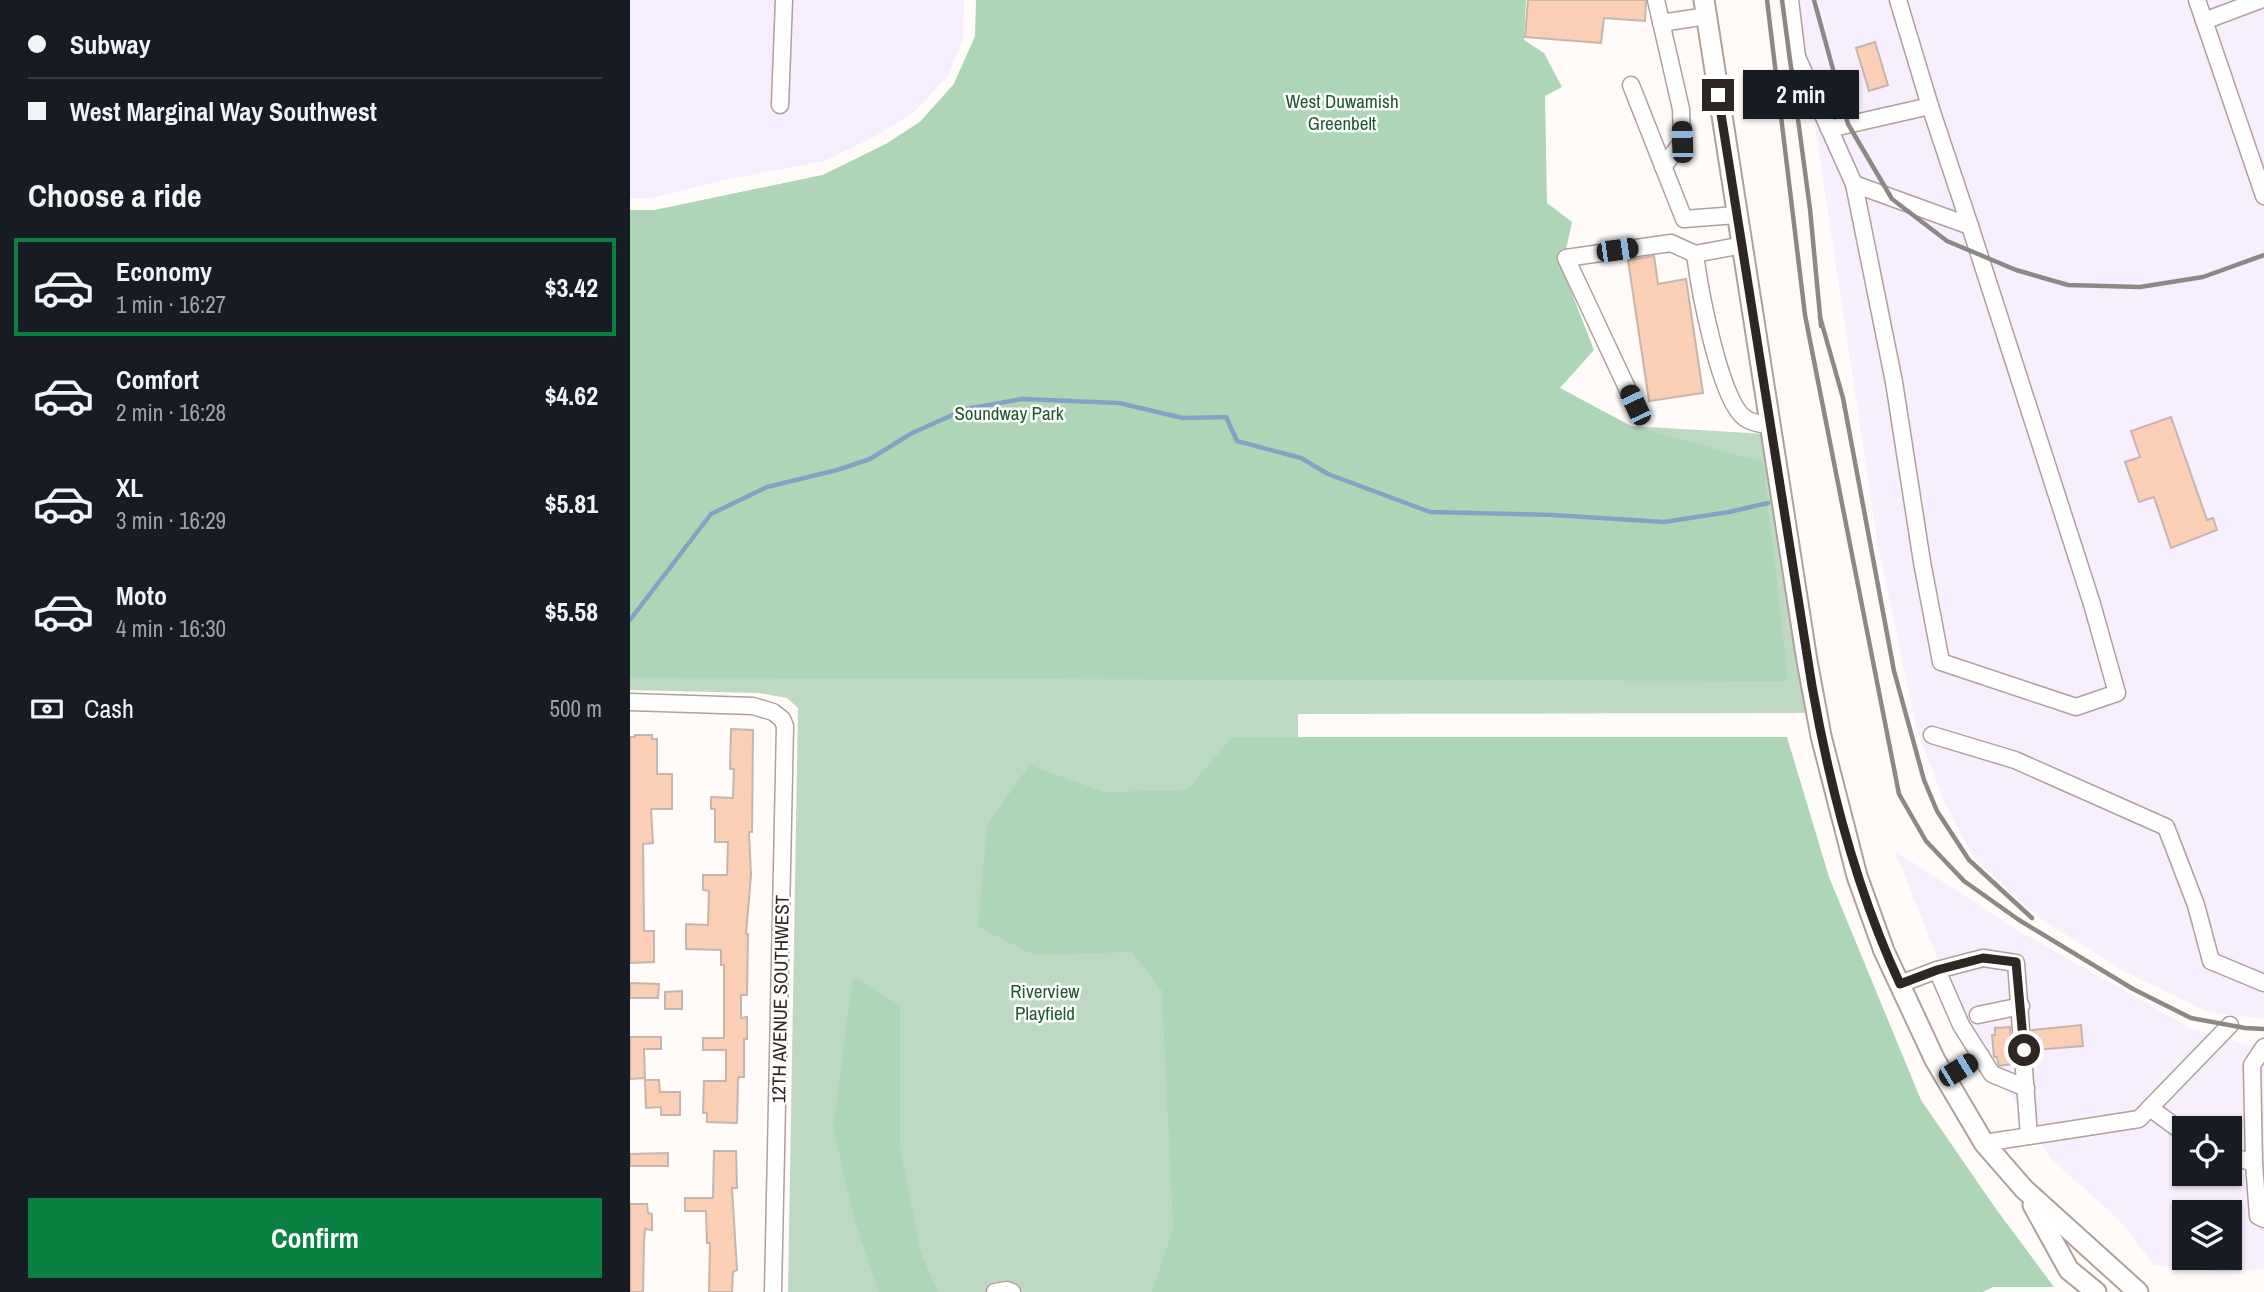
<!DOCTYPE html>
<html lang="en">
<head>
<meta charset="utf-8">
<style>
	body { margin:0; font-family:"Archivo Narrow",sans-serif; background:#20242c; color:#f1f3f6; height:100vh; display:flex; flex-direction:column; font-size:26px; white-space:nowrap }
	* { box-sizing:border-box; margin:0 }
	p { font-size:23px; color:#9ea1a6 }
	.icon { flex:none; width:38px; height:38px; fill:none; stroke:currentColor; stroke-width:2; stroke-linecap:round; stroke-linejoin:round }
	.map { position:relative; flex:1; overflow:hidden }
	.sheet { display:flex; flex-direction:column; background:#171b24; width:630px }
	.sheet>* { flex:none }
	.banner { display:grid; align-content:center; height:154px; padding:0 28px; background:#171b24 }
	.controls { position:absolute; left:1542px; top:1116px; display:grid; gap:14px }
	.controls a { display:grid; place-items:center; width:70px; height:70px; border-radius:0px; background:#171b24; box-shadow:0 2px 5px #0004; font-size:35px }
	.end { position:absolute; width:32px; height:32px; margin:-16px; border:9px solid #2d2623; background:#fff; box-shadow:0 0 0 4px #fff }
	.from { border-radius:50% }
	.bubble { position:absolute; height:49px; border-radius:0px; background:#171b24; box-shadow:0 2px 5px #0004; font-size:23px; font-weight:700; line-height:49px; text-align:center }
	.car { position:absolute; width:21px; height:42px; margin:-21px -10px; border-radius:9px; box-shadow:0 0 5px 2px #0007; background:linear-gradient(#222 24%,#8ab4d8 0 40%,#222 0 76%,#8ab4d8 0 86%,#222 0) }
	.banner b { display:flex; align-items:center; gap:24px; height:66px; font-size:26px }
	.banner b+b { border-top:2px solid #363941 }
	.banner i { width:18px; height:18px; background:#f1f3f6 }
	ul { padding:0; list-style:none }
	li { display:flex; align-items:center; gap:21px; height:98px; margin:0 14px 10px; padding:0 14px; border:4px solid transparent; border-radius:0px }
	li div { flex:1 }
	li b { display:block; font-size:26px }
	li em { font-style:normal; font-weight:700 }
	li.selected { border-color:#0b8043 }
	li>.icon { width:63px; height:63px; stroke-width:1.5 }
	h2 { padding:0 28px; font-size:32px; line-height:84px }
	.pay { display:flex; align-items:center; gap:18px; height:77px; padding:0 28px; font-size:26px }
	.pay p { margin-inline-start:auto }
	.button { display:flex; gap:14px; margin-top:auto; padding:14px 28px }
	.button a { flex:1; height:80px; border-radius:0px; background:#0b8043; color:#fff; font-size:28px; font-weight:700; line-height:80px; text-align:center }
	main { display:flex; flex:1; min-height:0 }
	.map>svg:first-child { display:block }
	.industrial { fill:#f7eefe; fill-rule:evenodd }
	.education { fill:#f6eeff }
	.green { fill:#bdd9c2 }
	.forest { fill:#aed6b6 }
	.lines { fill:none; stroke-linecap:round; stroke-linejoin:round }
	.stream { stroke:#84a3c4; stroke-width:4.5 }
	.building { fill:#fbcfb6; stroke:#c5b5ac; stroke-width:2 }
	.minor-casing { stroke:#b0a097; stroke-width:19 }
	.major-casing { stroke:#b0a097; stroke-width:23 }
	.minor { stroke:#fff; stroke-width:16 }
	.major { stroke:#fff; stroke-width:19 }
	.rail { stroke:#8d8885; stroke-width:4.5 }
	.route { stroke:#2d2623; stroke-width:9 }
	.labels { text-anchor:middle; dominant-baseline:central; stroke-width:5; stroke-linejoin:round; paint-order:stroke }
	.park-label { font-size:19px; fill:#1f5930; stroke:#fff }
	.street-label { font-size:19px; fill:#2d2623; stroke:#fff }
</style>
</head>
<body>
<main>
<section class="sheet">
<div class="banner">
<b><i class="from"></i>Subway</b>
<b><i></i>West Marginal Way Southwest</b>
</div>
<h2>Choose a ride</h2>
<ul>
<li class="selected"><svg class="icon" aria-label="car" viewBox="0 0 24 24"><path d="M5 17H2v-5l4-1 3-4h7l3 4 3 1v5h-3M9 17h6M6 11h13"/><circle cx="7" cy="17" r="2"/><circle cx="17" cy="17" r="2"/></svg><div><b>Economy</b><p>1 min · 16:27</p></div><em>$3.42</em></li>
<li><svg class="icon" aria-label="car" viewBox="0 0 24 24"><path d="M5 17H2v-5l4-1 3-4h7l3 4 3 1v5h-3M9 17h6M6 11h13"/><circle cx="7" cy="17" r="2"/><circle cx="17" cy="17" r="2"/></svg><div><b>Comfort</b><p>2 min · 16:28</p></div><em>$4.62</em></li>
<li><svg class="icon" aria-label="car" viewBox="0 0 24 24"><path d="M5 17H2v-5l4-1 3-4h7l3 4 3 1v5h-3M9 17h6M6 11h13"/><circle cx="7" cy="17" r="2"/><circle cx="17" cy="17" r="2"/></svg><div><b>XL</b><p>3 min · 16:29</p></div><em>$5.81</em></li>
<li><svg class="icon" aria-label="car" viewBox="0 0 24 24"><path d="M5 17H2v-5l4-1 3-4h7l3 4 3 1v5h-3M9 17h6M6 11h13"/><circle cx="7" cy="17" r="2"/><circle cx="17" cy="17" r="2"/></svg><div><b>Moto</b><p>4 min · 16:30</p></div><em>$5.58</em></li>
</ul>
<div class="pay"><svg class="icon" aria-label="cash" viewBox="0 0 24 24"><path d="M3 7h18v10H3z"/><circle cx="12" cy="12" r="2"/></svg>Cash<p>500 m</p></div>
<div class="button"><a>Confirm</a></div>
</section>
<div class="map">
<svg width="1634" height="1292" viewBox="0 0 1634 1292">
	<rect width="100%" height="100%" fill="#fefbf9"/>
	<g class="industrial">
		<path d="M1166 0H1634V1019L1577 1012 1488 968 1405 915 1345 859 1314 802 1286 727 1248 546Z"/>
		<path d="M1265 851 1391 932 1562 1029 1623 1046 1634 1037V1269L1593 1272 1524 1265 1489 1220 1422 1160 1351 1049 1316 980ZM1554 1129H1600V1174H1554ZM1554 1213H1600V1258H1554Z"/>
	</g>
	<path class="education" d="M0 0H334L333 38 318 76 284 112 246 136 194 161 90 181 21 198H0Z"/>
	<path class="green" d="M877 0 929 388 1001 426 1136 434 1181 713 668 714 667 1076 637 1292H158L168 708 157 698 129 693 0 690V210H25L193 175 256 144 290 122 324 84 331 68Z"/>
	<g class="forest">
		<path d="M346 0H896L894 40 914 53 932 87 915 96 917 203 942 222 932 268 964 350 930 388 1001 426 1133 462 1158 681 0 678V210H25L193 175 256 144 290 122 324 84 345 36Z"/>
		<path d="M602 737H1157L1199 877 1291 1100 1366 1209 1424 1287H1363L1353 1292H522L543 1228 532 991 502 952 404 955 348 927 357 826 399 765 474 792 557 790Z"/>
		<path d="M223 977 270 1005V1147L290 1251 308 1292H249L226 1226 203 1128Z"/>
	</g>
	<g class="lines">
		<path class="stream" d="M0 620 81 514 137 487 207 470 240 459 282 433 336 409 392 399 489 403 553 418 596 417 607 441 671 458 698 474 800 512 923 515 1034 522 1099 512 1138 503"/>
	</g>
	<g class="building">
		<path d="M898 0H1016L1015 21 974 18 971 43 895 37Z"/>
		<path d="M1245 42 1258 85 1239 91 1226 48Z"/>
		<path d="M1024 256 1028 284 1056 279 1073 393 1019 401 998 260Z"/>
		<path d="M1541 417 1577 520 1583 518 1587 530 1541 548 1524 497 1509 502 1495 462 1510 457 1501 431Z"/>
		<path d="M101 729 123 730 122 832H119L121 875 116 934H118L117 995H111V1018L117 1017V1039H114V1077H109L108 1080 107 1123 77 1122V1113H73L74 1081H96V1050H73V1038H94V965H91V950L56 949V924L78 925 79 891 73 890V875H97L98 842H85V809H81V797L103 798 104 769H100Z"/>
		<path d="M5 735H22V739H27V774H42V809H21L23 843 13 844 14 931H24V962L0 963V737H5Z"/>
		<path d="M0 983 29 984 28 998H0Z"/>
		<path d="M52 991V1009H35V992Z"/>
		<path d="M1451 1025 1453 1046 1403 1050 1402 1030Z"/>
		<path d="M1380 1027 1383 1064 1369 1066 1367 1057H1364L1362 1035H1365V1028Z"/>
		<path d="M0 1037H31V1049H14L15 1078 0 1079Z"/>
		<path d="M15 1080H29L30 1092H50V1115H31V1107L16 1108Z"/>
		<path d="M84 1151H106L107 1188H102L107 1270 103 1272 102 1292H79L80 1243H77L76 1211H55V1198H83Z"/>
		<path d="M38 1153V1166H0V1154Z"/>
		<path d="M0 1204H17L18 1213 22 1214V1230L15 1229 14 1241 13 1292H0Z"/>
	</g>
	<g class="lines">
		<g class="minor-casing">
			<g id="minor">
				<path d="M1026 0 1051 109 1052 142 1033 167"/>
				<path d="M1160 0 1167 57 1224 184"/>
				<path d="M1567 0 1634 196"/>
				<path d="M1574 21 1630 0"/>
				<path d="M1031 23 1077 16"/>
				<path d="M1001 85 1054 219 1107 215"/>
				<path d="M150 105 154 0"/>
				<path d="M1300 106 1340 226"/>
				<path d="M1199 129 1300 106 1268 0"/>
				<path d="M1224 184 1340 226 1462 604 1487 693 1446 707 1311 662 1292 562 1264 382Z"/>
				<path d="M1065 254C1069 286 1090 402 1115 418 1121 423 1133 424 1140 426"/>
				<path d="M1005 405 936 258 1041 243 1065 254 1113 245"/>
				<path d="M0 702 123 706 143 712 152 719 155 726 143 1292"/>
				<path d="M1302 735 1385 760 1536 827 1566 905 1581 961 1634 983"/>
				<path d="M1307 970 1331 1025 1362 1074 1396 1088"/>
				<path d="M1270 984 1307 970 1353 958 1386 963 1399 1136"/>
				<path d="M1348 1015 1391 1006"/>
				<path d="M1634 1047 1622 1065 1624 1163 1628 1216 1634 1219"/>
				<path d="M1315 1078 1351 1056"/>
				<path d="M1520 1108 1554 1133"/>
				<path d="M1354 1143 1509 1119 1600 1025"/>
				<path d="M1600 1156 1624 1163"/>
				<path d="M365 1292 377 1290 382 1292"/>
			</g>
		</g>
		<g class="major-casing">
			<g id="major">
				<path d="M1074 0 1177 661 1191 736 1227 876 1254 951 1305 1060 1354 1143 1394 1189 1508 1292"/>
				<path d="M1403 1205 1439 1270 1466 1292"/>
			</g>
		</g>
		<use href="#minor" class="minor"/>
		<use href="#major" class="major"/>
		<g class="rail">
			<path d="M1137 0 1175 315 1269 794 1296 841 1334 881 1389 920 1503 989 1561 1018 1615 1028 1634 1029"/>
			<path d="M1152 0 1180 209 1191 326"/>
			<path d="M1184 0 1218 124 1262 199 1317 241 1386 270 1438 285 1510 287 1573 277 1634 255"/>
			<path d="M1190 317 1213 398 1264 671 1294 780 1307 811 1339 860 1402 918"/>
		</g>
	</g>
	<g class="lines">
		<path class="route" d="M1088 95 1182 686C1200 789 1226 889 1270 984L1307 970 1353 958 1386 962 1394 1050"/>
	</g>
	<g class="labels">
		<g class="park-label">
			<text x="712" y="101">West Duwamish<tspan x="712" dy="22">Greenbelt</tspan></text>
			<text x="379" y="413">Soundway Park</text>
			<text x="415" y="991">Riverview<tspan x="415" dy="22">Playfield</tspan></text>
		</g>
		<g class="street-label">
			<text transform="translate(150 999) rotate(-89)">12TH AVENUE SOUTHWEST</text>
		</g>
	</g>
</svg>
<div class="controls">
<a><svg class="icon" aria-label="locate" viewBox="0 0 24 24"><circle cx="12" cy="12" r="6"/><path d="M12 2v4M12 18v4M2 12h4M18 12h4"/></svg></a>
<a><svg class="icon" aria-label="layers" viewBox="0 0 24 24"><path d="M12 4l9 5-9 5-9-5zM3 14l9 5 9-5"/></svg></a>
</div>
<i class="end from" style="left:1394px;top:1050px"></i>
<i class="end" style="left:1088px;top:95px"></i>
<div class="bubble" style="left:1113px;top:70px;width:116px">2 min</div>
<i class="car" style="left:1052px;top:142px;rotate:358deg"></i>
<i class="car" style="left:987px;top:250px;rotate:82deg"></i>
<i class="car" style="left:1005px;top:405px;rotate:335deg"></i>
<i class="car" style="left:1328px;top:1070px;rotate:59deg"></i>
</div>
</main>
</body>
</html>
